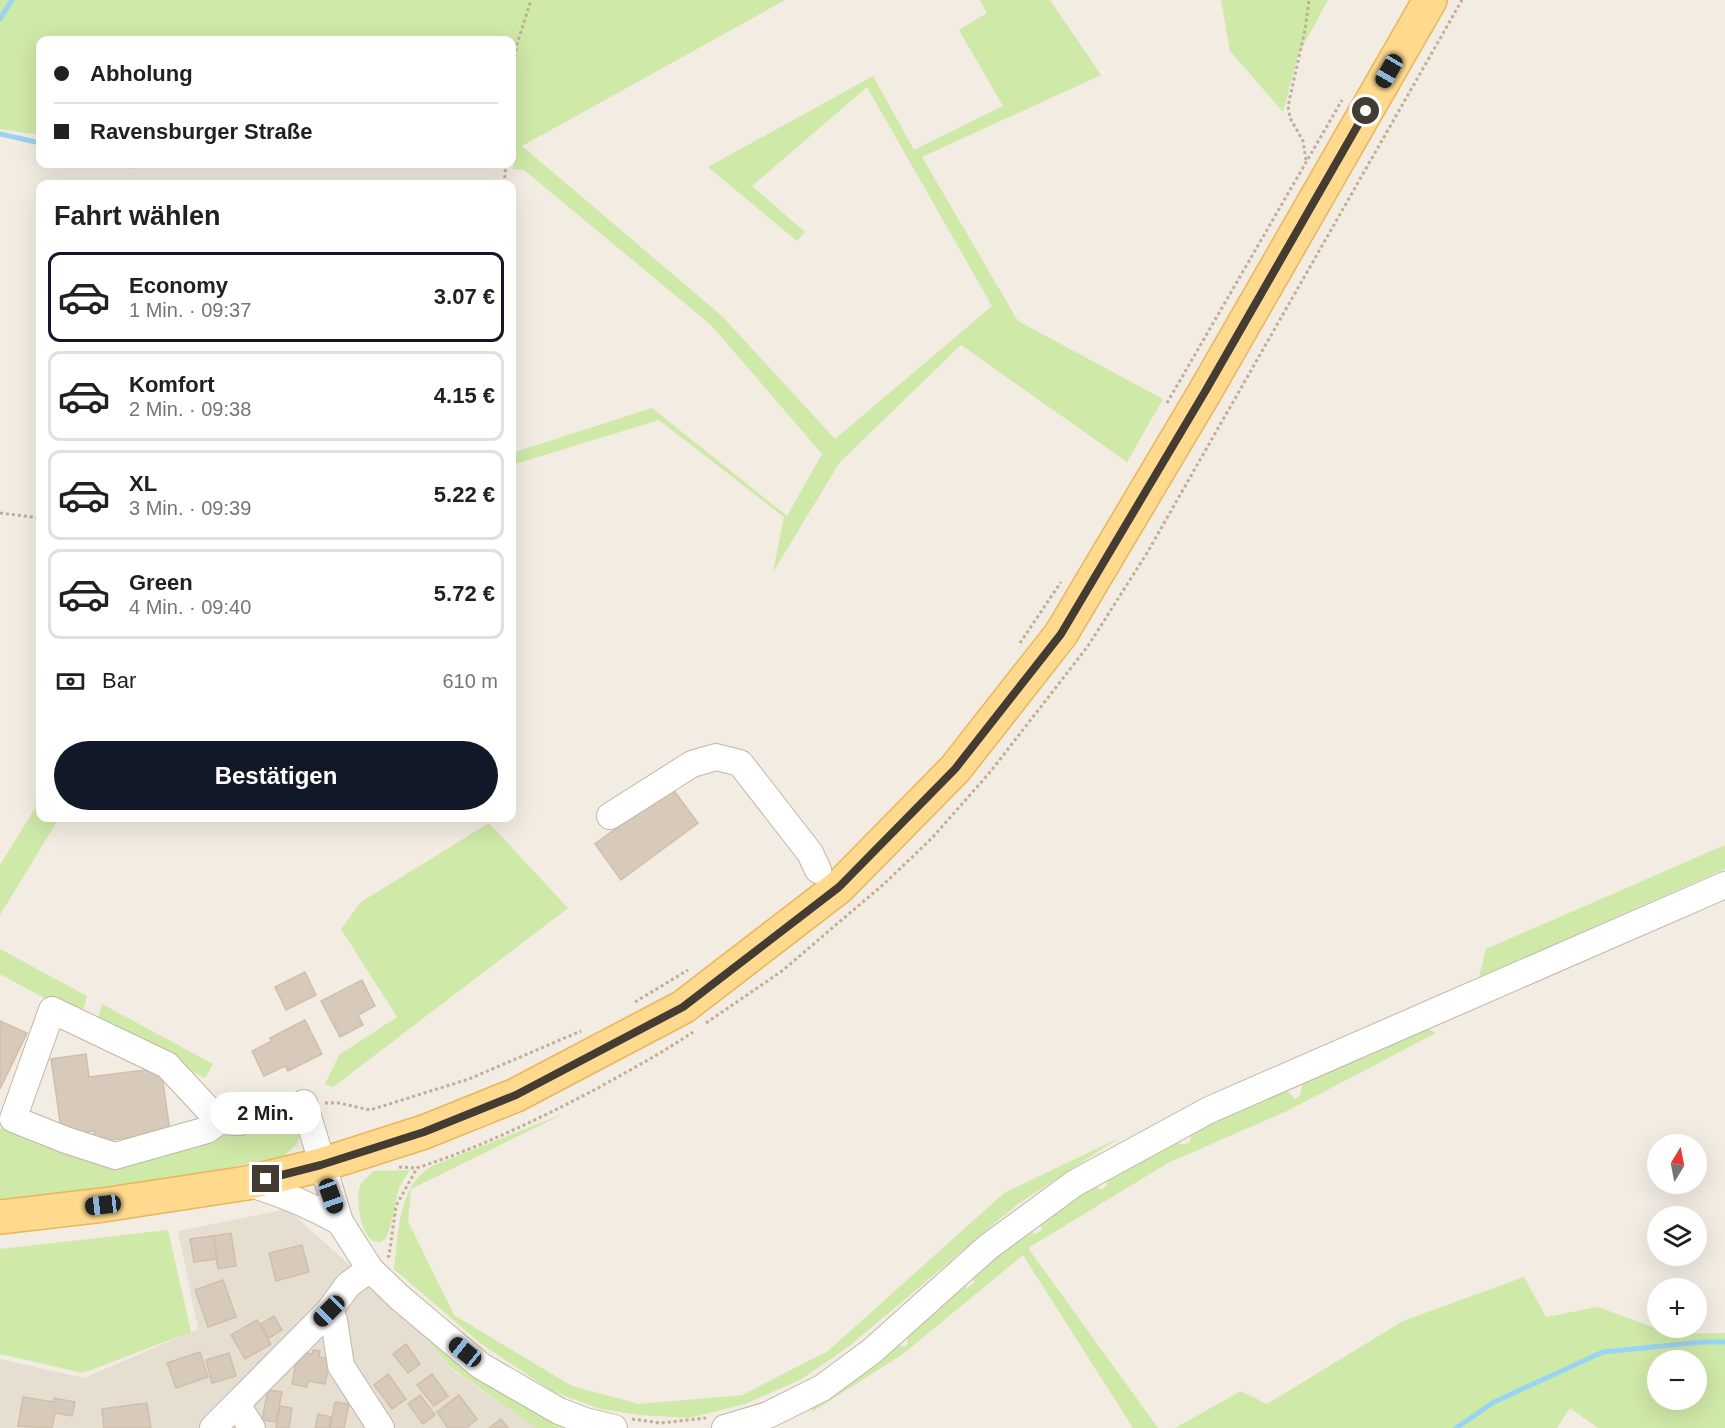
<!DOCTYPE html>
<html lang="de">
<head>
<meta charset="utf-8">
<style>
	body { margin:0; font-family:Arial,sans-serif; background:#f6f6f6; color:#202124; height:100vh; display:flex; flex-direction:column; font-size:22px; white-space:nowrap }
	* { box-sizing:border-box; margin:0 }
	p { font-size:20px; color:#757577 }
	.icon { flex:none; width:33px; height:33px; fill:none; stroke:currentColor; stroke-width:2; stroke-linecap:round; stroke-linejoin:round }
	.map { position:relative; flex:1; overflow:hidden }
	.details { position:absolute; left:36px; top:180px; width:480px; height:642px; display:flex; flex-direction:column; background:#fff; border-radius:12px; box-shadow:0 6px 24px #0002 }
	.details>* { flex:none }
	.hud { position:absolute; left:36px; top:36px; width:480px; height:132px; border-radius:12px; box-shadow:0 6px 24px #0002; display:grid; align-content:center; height:132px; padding:0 18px; background:#fff }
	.needle { width:39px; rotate:10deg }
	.controls { position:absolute; left:1647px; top:1134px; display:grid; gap:12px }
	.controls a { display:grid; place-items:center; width:60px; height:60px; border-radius:50%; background:#fff; box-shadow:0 6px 24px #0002; font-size:30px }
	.end { position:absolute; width:27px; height:27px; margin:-14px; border:8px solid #443c32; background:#fff; box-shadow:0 0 0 3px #fff }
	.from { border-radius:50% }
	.bubble { position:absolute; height:42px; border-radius:21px; background:#fff; box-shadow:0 6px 24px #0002; font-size:20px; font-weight:800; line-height:42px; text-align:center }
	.car { position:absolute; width:18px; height:36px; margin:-18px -9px; border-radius:8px; box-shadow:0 0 4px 2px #0007; background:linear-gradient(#222 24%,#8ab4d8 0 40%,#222 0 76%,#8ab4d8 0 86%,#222 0) }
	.hud b { display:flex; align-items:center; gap:21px; height:57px; font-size:22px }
	.hud b+b { border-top:2px solid #e0e0e0 }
	.hud i { width:15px; height:15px; background:#202124 }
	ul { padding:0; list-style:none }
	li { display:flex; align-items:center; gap:18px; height:90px; margin:0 12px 9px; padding:0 6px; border:3px solid #e0e0e0; border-radius:12px }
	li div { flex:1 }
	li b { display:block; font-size:22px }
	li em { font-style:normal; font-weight:800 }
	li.active { border-color:#111827 }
	li>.icon { width:54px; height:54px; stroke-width:1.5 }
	h2 { padding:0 18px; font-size:27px; line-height:72px }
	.pay { display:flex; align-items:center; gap:15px; height:66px; padding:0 18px; font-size:22px }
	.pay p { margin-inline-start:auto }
	.action { display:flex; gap:12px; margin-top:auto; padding:12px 18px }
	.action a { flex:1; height:69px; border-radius:36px; background:#111827; color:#fff; font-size:24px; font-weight:800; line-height:69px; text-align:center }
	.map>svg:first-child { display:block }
	.residential { fill:#e6ded0 }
	.green { fill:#cfe9a8; fill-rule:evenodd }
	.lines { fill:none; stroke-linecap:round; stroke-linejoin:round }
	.stream { stroke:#9ad4f3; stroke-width:5 }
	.building { fill:#d7caba; stroke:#cfbfaa; stroke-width:1.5 }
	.minor-casing { stroke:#c1b6a7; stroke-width:28 }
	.major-casing { stroke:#e9b659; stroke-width:36 }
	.path { stroke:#c0ae95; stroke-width:3; stroke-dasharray:3 3; stroke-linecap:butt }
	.minor { stroke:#fff; stroke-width:26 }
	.major { stroke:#ffd98e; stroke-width:33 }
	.route { stroke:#443c32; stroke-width:8 }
</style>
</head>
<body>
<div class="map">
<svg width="1725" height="1428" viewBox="0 0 1725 1428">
	<rect width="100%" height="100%" fill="#f2ece2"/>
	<path class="residential" d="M287 1209 409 1318 450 1368 536 1428H0V1359L84 1378 198 1329 178 1231Z"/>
	<g class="green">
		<path d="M0 0H785L522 146 722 316 835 439 992 306 867 87 752 186 805 232 797 241 708 167 873 76 914 150 1003 106 959 30 987 13 980 0H1050L1101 75 922 157 1018 321 1163 399 1127 462 961 345 840 462 773 572 784 517 659 420 512 465V453L652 408 787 516 822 454 711 325 524 170 513 169 512 40H40V135L0 129Z"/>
		<path d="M1221 0H1328L1298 55 1283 112 1230 51Z"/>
		<path d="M40 800V818H59L0 915V865Z"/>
		<path d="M489 823 568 908 333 1087 325 1084 339 1055 397 1017 341 929 361 902Z"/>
		<path d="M1725 845V869L1479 977 1486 949Z"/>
		<path d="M0 949 87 996 81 1018 0 974Z"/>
		<path d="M102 1004 213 1064 205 1078 96 1025Z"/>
		<path d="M1428 1029 1436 1033 1287 1111 1168 1163 1028 1248 1158 1428H1133L1023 1255 903 1354 812 1412V1400L898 1344 904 1347 908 1344 906 1333 961 1283 967 1288 975 1282 971 1275 1026 1228 1035 1234 1042 1230 1039 1217 1092 1183 1102 1190 1107 1185 1106 1175 1173 1140 1183 1145 1190 1142 1192 1130 1286 1090 1295 1099 1300 1096 1303 1082Z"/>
		<path d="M563 1114 411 1189 408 1221 454 1315 572 1386 639 1404 742 1395 828 1351 1004 1193 1119 1138 1018 1204 848 1347 800 1380 745 1404 689 1418 639 1415 600 1409 552 1391 480 1343 394 1269C399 1233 397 1186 432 1166Z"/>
		<path d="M293 1119C306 1138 298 1144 282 1157L131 1187 0 1203V1128L109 1164Z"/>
		<path d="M410 1170C407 1175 403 1181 400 1186 395 1197 392 1239 381 1242 361 1247 354 1196 361 1184 364 1179 370 1175 374 1171Z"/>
		<path d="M168 1230 191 1332 83 1373 0 1354V1249Z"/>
		<path d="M1524 1277 1546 1317 1598 1307 1671 1334 1725 1333V1428H1598L1570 1408 1557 1428H1175L1241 1391 1267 1404 1403 1321ZM1658 1360H1696V1400H1658Z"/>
		<path d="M409 1318 583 1428H536L449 1366Z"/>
	</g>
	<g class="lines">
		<g class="stream">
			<path d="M0 19 12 0"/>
			<path d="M0 134 40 143"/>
			<path d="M125 164 134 166 135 164"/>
			<path d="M1456 1428 1494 1402 1603 1352 1702 1342H1725"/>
		</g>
	</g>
	<g class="building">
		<path d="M672 788 698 823 621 880 595 844Z"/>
		<path d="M305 972 316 995 286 1010 275 987Z"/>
		<path d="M362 980 375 1006 358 1015 363 1025 340 1037 321 1001Z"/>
		<path d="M305 1020 322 1054 288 1071 285 1066 264 1076 252 1051 272 1041 270 1038Z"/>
		<path d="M0 1021 27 1033 0 1089Z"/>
		<path d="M86 1054 89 1077 161 1068 170 1132 96 1142 94 1131 62 1135 51 1059Z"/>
		<path d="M231 1233 236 1266 218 1269 213 1236Z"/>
		<path d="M213 1236 217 1259 194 1262 190 1239Z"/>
		<path d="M302 1245 309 1272 276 1281 269 1253Z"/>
		<path d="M223 1280 236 1317 208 1327 195 1290Z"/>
		<path d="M274 1316 282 1330 269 1338 261 1324Z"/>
		<path d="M257 1320 271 1344 245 1359 231 1335Z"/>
		<path d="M406 1344 420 1364 408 1373 393 1354Z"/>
		<path d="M313 1350 320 1351 319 1357 330 1359 325 1384 308 1381 307 1387 292 1384 296 1362 299 1363 301 1352 313 1354Z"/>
		<path d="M200 1352 208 1377 176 1388 167 1363Z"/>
		<path d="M229 1353 236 1376 212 1383 206 1360Z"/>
		<path d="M388 1374 406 1399 392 1409 374 1385Z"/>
		<path d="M432 1374 448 1396 434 1406 417 1385Z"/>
		<path d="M268 1390 282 1392 276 1422 262 1420Z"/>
		<path d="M420 1395 435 1415 423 1424 408 1404Z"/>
		<path d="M459 1395 477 1419 466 1428H448L437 1412Z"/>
		<path d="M23 1397 53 1402 54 1398 75 1402 72 1416 55 1413 52 1428 18 1426Z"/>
		<path d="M335 1402 349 1404 344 1428H330Z"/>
		<path d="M147 1403 151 1428H104L102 1409Z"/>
		<path d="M280 1406 292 1408 289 1428H276Z"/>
		<path d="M318 1414 331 1417 329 1428H315Z"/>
		<path d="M501 1419 508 1428H489Z"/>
	</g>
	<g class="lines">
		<g class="minor-casing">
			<g id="minor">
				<path d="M610 816 692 764 716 757 740 763 810 853 818 870"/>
				<path d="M304 1103 340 1222 370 1269 399 1297 481 1366 559 1411 585 1421 614 1428"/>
				<path d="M219 1121 207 1130 115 1156 66 1140 13 1119 52 1010 167 1065 219 1121 239 1122"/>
				<path d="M247 1183C281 1193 310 1205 340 1222"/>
				<path d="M329 1311 334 1320 341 1366 381 1428"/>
				<path d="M237 1405 252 1428"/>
				<path d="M213 1428 329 1311 348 1285 370 1269"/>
				<path d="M725 1428 768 1415 822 1388 872 1351 988 1247 1075 1183 1209 1110 1725 885"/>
			</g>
		</g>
		<g class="major-casing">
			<path id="major" d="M0 1217 103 1205 247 1183 321 1165 424 1132 516 1095 683 1007 839 887 955 769 1061 634 1206 390 1430 0"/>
		</g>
		<g class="path">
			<path d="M512 75 517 44 531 0"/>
			<path d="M1306 160 1303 141 1290 118 1288 106 1305 30 1309 0"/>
			<path d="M504 184 506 164"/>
			<path d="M1167 403 1342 100"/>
			<path d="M0 513 40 518"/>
			<path d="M1020 643 1061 582"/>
			<path d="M635 1002 688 970"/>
			<path d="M706 1023 782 971 885 883 932 838 991 771 1088 646 1147 553 1462 0"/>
			<path d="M325 1103H339L370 1110 469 1079 581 1031"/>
			<path d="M399 1167 416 1168"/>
			<path d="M387 1257 389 1256 396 1206 417 1168C481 1147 539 1119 598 1088 630 1070 662 1053 693 1032"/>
			<path d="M632 1419 661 1423 706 1418"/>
		</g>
		<use href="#minor" class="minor"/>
		<use href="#major" class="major"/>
	</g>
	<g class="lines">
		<path class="route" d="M266 1179 321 1165 424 1132 516 1095 683 1007 839 887 955 769 1061 634 1206 390 1366 111"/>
	</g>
</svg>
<div class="controls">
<a><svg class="needle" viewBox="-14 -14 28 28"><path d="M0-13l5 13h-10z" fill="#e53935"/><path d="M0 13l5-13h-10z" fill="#757577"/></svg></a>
<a><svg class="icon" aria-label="layers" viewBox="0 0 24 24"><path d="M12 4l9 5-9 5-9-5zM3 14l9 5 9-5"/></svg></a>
<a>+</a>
<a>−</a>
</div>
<i class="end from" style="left:1366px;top:111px"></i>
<i class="end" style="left:266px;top:1179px"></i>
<div class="bubble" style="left:210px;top:1092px;width:111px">2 Min.</div>
<i class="car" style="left:1389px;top:71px;rotate:210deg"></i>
<i class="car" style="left:331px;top:1196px;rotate:160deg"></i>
<i class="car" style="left:103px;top:1205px;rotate:263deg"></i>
<i class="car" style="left:329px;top:1311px;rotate:225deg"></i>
<i class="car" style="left:465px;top:1352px;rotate:309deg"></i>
<div class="hud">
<b><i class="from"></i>Abholung</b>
<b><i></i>Ravensburger Straße</b>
</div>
<section class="details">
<h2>Fahrt wählen</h2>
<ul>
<li class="active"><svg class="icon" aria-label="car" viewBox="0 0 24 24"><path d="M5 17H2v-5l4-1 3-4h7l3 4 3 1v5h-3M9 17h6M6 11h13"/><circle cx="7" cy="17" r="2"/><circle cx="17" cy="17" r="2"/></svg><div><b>Economy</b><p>1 Min. · 09:37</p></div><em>3.07 €</em></li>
<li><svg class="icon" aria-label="car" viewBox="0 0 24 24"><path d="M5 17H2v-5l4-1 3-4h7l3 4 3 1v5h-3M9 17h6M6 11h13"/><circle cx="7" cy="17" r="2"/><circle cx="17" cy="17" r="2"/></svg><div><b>Komfort</b><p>2 Min. · 09:38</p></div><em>4.15 €</em></li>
<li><svg class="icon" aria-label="car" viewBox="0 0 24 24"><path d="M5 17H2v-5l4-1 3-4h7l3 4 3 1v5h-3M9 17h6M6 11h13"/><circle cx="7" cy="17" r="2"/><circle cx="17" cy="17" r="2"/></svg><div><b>XL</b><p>3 Min. · 09:39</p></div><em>5.22 €</em></li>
<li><svg class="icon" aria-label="car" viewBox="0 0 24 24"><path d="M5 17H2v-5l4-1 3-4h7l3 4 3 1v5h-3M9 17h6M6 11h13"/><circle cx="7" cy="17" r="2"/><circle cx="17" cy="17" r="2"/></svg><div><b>Green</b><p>4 Min. · 09:40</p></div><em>5.72 €</em></li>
</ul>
<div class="pay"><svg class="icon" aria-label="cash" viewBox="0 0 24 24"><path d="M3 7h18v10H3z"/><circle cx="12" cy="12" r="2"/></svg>Bar<p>610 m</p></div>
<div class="action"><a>Bestätigen</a></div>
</section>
</div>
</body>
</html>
